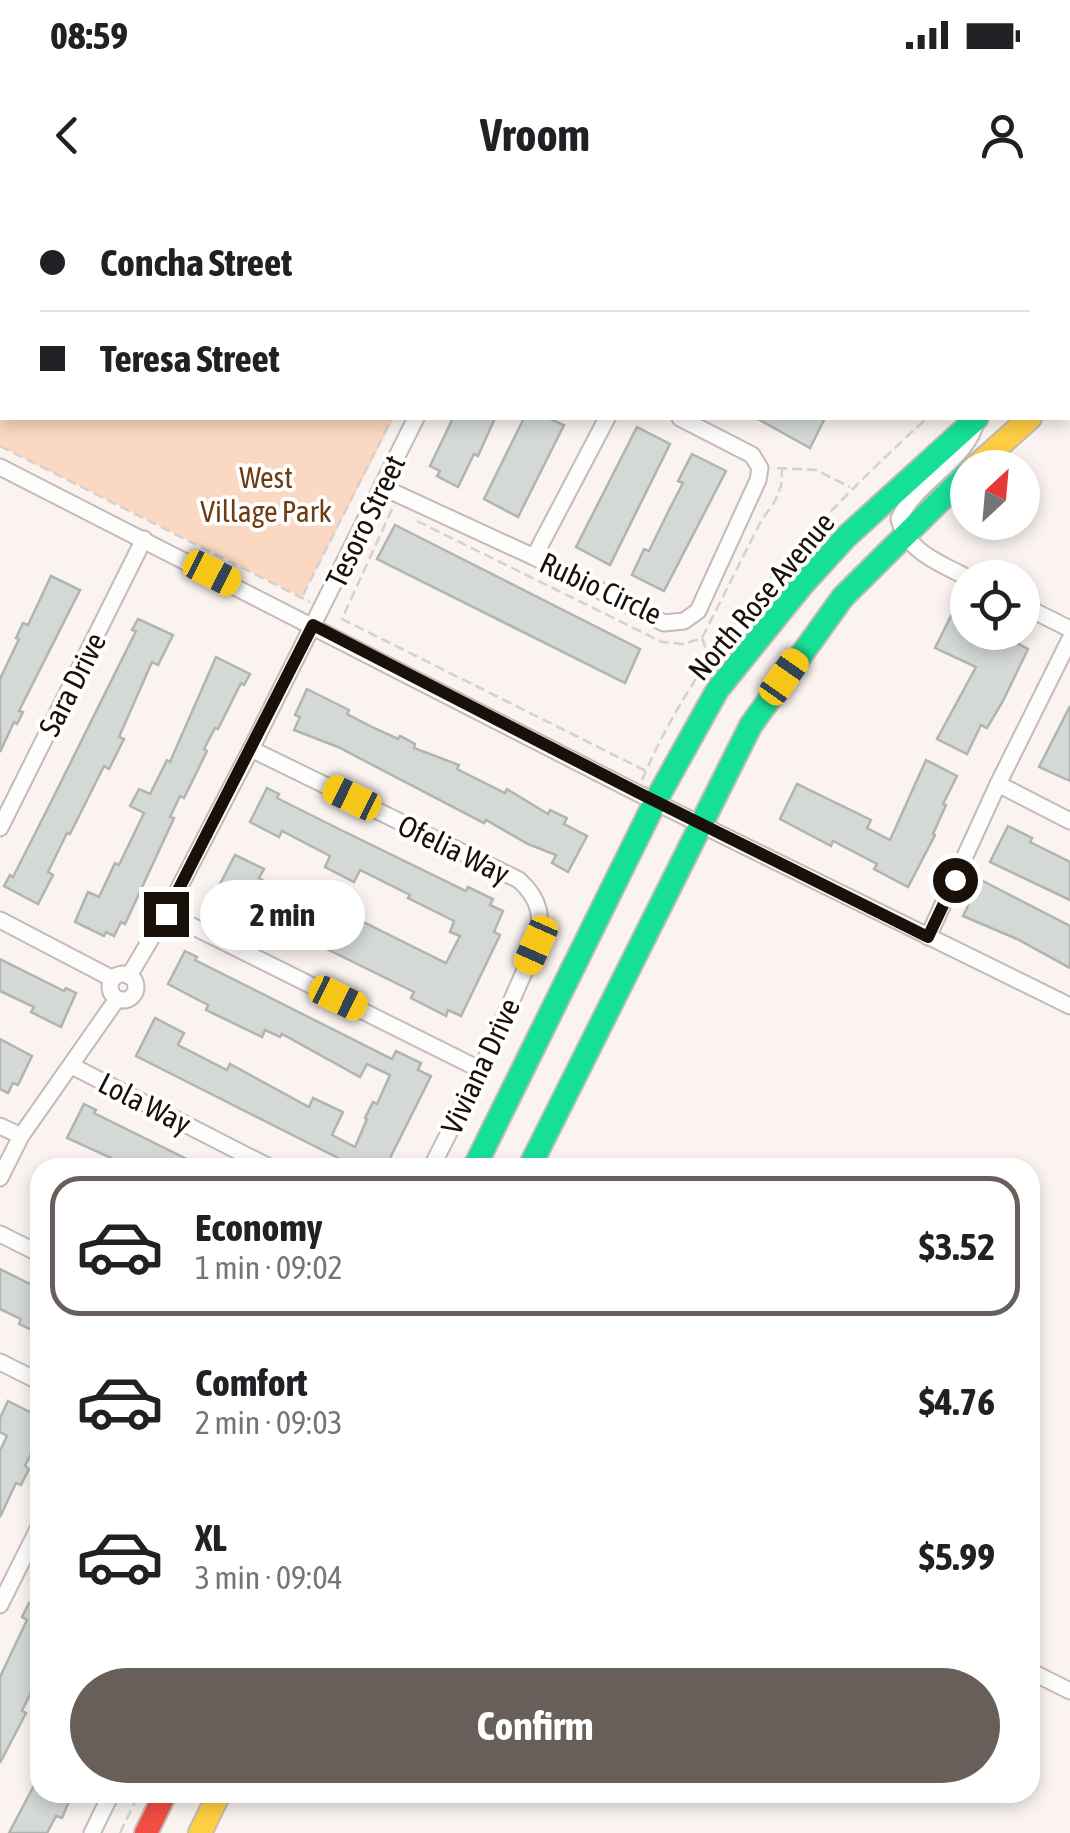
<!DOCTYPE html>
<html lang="en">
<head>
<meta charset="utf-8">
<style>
	body { margin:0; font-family:"Asap Condensed",sans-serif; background:#f6f6f6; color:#202124; height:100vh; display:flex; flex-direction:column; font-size:38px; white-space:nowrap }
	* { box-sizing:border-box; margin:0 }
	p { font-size:32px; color:#757577 }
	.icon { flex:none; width:55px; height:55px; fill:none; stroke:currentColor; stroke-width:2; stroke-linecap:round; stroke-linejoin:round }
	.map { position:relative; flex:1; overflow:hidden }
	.drawer { position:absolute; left:30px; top:958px; width:1010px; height:645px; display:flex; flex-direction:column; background:#fff; border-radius:30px; box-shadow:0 5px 15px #0003 }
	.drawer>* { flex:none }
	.top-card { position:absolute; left:0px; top:0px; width:1070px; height:220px; box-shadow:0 5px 15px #0003; display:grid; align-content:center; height:220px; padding:0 40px; background:#fff }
	.needle { width:65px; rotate:26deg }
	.tools { position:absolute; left:950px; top:250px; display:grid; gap:20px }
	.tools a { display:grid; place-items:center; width:90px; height:90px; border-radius:50%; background:#fff; box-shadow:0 5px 15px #0003; font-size:50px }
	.end { position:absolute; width:45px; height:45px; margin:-22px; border:12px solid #191009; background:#fff; box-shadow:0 0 0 5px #fff }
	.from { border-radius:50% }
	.bubble { position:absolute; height:70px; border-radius:35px; background:#fff; box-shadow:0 5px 15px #0003; font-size:32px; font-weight:700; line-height:70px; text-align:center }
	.car { position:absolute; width:30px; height:60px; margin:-30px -15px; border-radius:12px; box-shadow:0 0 8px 2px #0007; background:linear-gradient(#f5c518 24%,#345 0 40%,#f5c518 0 76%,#345 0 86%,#f5c518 0) }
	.top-card b { display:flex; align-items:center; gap:35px; height:95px; font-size:38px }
	.top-card b+b { border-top:2px solid #e0e0e0 }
	.top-card i { width:25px; height:25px; background:#202124 }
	ul { padding:18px 0 0; list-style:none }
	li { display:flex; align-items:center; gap:30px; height:140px; margin:0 20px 15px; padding:0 20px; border:5px solid transparent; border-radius:30px }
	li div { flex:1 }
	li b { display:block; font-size:38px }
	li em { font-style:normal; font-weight:700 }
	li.current { border-color:#685f5a }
	li>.icon { width:90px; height:90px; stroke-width:1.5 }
	.action { display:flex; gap:20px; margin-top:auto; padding:20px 40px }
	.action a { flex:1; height:115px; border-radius:60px; background:#685f5a; color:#fff; font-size:40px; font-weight:700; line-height:115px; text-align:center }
	.status { display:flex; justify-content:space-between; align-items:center; height:70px; padding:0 50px; background:#fff; direction:ltr }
	.status svg { height:28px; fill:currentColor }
	header { display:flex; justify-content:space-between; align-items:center; height:130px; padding:0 40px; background:#fff; font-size:45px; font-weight:700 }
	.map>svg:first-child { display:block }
	.green { fill:#fbd8c1 }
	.building { fill:#d4d9d6; stroke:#b0b4b2; stroke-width:2.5 }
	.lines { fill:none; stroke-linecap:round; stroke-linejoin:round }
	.lane-casing { stroke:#c4bbb6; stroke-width:11 }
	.street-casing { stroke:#c4bbb6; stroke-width:19 }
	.fast-casing { stroke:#c4bbb6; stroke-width:26 }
	.slow-casing { stroke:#c4bbb6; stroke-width:26 }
	.jam-casing { stroke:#c4bbb6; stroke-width:26 }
	.path { stroke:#d4d1cf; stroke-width:2.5; stroke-dasharray:10 5; stroke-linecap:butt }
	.lane { stroke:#fefdfd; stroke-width:8 }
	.street { stroke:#fefdfd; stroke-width:15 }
	.fast { stroke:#16e098; stroke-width:22 }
	.slow { stroke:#ffcf43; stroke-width:22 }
	.jam { stroke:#f24e42; stroke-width:22 }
	.route { stroke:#191009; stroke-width:12 }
	.labels { text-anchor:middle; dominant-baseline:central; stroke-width:8; stroke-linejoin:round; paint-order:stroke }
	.park-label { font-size:30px; fill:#6f3c15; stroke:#fff }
	.street-label { font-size:30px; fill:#191009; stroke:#fff }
</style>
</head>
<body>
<div class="status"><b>08:59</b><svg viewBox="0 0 49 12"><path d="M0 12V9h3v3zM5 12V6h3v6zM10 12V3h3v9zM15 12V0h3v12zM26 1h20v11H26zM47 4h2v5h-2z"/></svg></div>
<header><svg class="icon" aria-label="back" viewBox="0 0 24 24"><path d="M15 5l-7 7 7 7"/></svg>Vroom<svg class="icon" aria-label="person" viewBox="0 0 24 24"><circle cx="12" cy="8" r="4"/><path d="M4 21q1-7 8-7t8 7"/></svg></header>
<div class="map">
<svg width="1070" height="1633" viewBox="0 0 1070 1633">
	<rect width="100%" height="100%" fill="#faf3ef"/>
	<path class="green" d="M0 120 2 218H394L302 397 0 246Z"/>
	<g class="building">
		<path d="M453 218H495L478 256 474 254 458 287 437 276 440 271 430 266Z"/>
		<path d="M524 218H548L564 225 518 317 484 299Z"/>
		<path d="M756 218H825L810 248Z"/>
		<path d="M637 227 670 244 610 365 576 347Z"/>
		<path d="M692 254 726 271 664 391 632 375 644 349 649 351 669 310 683 283 678 281Z"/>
		<path d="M395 325 640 449 625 483 377 359Z"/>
		<path d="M51 376 80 390 19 511 23 512 17 524 14 522 0 552V479L19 439 16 438 23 423 28 425Z"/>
		<path d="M954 410 966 416 964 422 968 423V432H996L1028 449 1003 501 987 528 981 525 967 554 937 539 976 467 935 448Z"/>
		<path d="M138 419 173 435 158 465 152 462 119 537 124 539 109 569 104 566 70 634 67 633 48 672 53 675 38 704 4 686 10 675 13 677 50 604 136 431 132 430Z"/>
		<path d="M216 457 250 474 244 485 241 483 218 529 215 528 204 549 207 551 184 598 180 596 170 617 174 618 125 724 121 722 114 736 106 732 104 736 75 722 88 692 99 697 115 663 119 665 144 613 130 606 139 589 150 594 167 560 170 562Z"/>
		<path d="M307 489 349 510 347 514 374 528 398 539 400 536 415 544 414 548 459 565 457 569 505 593 507 589 548 614 550 610 567 618 564 624 587 636 568 672 552 663 556 655 528 644 486 620 484 623 338 547 294 530 300 517 295 515Z"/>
		<path d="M1070 506V581L1039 567Z"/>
		<path d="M926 560 957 576 943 604 946 605 933 634 935 635 908 687 874 669 877 664 833 641 831 646 780 619 797 584 871 620 867 628 890 640Z"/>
		<path d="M267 588 279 594 277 598 343 631 466 691 468 687 493 699 490 705 503 711 494 732 500 735 461 816 448 810 446 816 411 798 414 792 215 694 235 655 264 669 259 678 346 726 351 716 446 763 460 736 450 732 454 721 408 698 410 695 360 670 354 682 325 667 330 656 282 631 279 637 250 622Z"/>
		<path d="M1008 626 1032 638 1030 642 1070 662V700L990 662Z"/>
		<path d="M981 680 1070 726V768L1017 739 963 716Z"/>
		<path d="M185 751 197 757 195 760 392 859 396 851 421 863 418 870 431 876 385 968H338L342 960 136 856 155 818 184 833 178 845 227 870 230 864 309 907 313 898 343 912 332 935 355 947 367 919 365 918 373 902 377 904 390 875 367 864 360 877 282 834 280 837 265 830 262 837 206 810 208 805 168 784Z"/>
		<path d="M0 759 64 791 66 788 76 793 61 827 31 812 34 807 0 791Z"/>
		<path d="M0 839 32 856 18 885 13 883 8 893 0 889Z"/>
		<path d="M84 904 96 910 94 913 205 968H133L67 938Z"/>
		<path d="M0 1069 40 1089V1134L19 1124 21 1119 0 1109Z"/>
		<path d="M8 1201 40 1217V1236L25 1266 29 1269 21 1285 16 1283 0 1317V1251L7 1236 0 1232V1218Z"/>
		<path d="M40 1393V1463L33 1478 37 1480 22 1511 26 1513 0 1563V1477L27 1420 22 1417 29 1403 34 1405Z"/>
		<path d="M40 1574V1592H73L62 1618 56 1616 47 1633H9Z"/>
	</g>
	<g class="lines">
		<g class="lane-casing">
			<g id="lane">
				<path d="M379 2 380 0"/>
				<path d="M0 136H2"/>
			</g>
		</g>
		<g class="street-casing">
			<g id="street">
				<path d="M1008 0 1012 2"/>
				<path d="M522 2 523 0"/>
				<path d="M926 2 927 0"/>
				<path d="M1068 57 1070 60"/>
				<path d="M0 267 655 602 1070 806"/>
				<path d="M382 287 534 357 664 423 684 421 698 411 758 280 760 268 752 255 680 218"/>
				<path d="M534 357 607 218"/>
				<path d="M968 378C940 363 907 352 899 319 917 279 969 261 977 218"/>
				<path d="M1022 405 1070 429"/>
				<path d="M251 549 519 680C541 700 543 718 536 745L481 870 431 968"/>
				<path d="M998 584 1070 621"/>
				<path d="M0 628 144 339"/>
				<path d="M166 713 481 870"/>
				<path d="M0 720 113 779"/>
				<path d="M928 737 998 584 1070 439"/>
				<circle cx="123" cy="787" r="13"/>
				<path d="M129 776 166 713 251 549 416 218"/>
				<path d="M72 866 271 968"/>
				<path d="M0 926 21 936"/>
				<path d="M0 978 21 936 117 799"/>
				<path d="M0 1034 40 1054"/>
				<path d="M0 1162 40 1182"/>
				<path d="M0 1405 40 1325"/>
				<path d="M1030 1471 1070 1491"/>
				<path d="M92 1633 112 1592"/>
			</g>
		</g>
		<g class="fast-casing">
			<g id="fast">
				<path d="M1068 131 1070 129"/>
				<path d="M1068 184 1070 182"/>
				<path d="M474 968 655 602 718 489 802 385 846 337 977 218"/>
				<path d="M529 968 751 525 843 397 968 273"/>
			</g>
		</g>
		<g class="slow-casing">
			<g id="slow">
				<path d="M974 268 1030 218"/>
				<path d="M200 1633 220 1592"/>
			</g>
		</g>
		<g class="jam-casing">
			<path id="jam" d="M146 1633 166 1592"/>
		</g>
		<g class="path">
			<path d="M500 2 502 0"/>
			<path d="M1068 89 1070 86"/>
			<path d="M0 246 310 402"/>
			<path d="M777 268 816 270 850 287"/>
			<path d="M392 309 342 419 646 571"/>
			<path d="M417 321 662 442 684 444 702 438 761 321 775 301 781 286 782 268"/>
			<path d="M303 395 392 218"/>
			<path d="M702 438 709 457"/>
			<path d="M642 580C702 439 816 320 927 218"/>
			<path d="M120 1633 140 1592"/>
		</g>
		<use href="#lane" class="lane"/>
		<use href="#street" class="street"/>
		<use href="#fast" class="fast"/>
		<use href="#slow" class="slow"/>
		<use href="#jam" class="jam"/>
	</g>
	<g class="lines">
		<path class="route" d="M166 714 313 425 637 592 928 737 955 680"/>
	</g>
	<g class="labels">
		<g class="park-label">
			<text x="266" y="277">West<tspan x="266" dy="34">Village Park</tspan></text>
		</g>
		<g class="street-label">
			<text transform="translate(365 321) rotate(-64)">Tesoro Street</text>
			<text transform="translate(601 388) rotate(25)">Rubio Circle</text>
			<text transform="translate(761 396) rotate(-50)">North Rose Avenue</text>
			<text transform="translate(72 484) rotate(-63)">Sara Drive</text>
			<text transform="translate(454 649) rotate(26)">Ofelia Way</text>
			<text transform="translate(480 866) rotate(-65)">Viviana Drive</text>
			<text transform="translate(145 903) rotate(27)">Lola Way</text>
		</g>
	</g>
</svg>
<div class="tools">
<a><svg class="needle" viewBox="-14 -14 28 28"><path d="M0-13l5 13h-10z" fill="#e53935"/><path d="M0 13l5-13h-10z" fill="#757577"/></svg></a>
<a><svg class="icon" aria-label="locate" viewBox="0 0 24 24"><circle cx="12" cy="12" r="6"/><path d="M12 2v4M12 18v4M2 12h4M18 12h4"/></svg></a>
</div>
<i class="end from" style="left:955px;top:680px"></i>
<i class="end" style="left:166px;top:714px"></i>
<div class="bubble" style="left:200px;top:680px;width:165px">2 min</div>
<i class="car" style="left:212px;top:373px;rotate:117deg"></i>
<i class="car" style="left:784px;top:477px;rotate:35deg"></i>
<i class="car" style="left:352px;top:598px;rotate:296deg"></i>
<i class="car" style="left:536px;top:745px;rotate:204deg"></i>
<i class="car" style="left:338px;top:798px;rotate:116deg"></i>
<div class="top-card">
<b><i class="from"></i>Concha Street</b>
<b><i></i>Teresa Street</b>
</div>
<section class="drawer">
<ul>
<li class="current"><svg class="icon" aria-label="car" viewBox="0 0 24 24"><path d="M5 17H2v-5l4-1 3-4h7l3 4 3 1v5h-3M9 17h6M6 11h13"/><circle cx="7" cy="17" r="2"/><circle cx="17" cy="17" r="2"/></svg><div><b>Economy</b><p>1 min · 09:02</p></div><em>$3.52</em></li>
<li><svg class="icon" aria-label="car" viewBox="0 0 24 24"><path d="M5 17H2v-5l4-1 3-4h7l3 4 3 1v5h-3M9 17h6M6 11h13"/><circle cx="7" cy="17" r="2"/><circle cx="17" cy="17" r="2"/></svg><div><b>Comfort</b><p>2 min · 09:03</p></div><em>$4.76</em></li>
<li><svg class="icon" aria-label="car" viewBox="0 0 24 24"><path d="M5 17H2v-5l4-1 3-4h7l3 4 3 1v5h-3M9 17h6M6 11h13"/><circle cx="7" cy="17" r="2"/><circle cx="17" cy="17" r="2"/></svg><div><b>XL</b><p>3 min · 09:04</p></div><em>$5.99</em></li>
</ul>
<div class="action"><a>Confirm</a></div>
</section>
</div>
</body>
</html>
